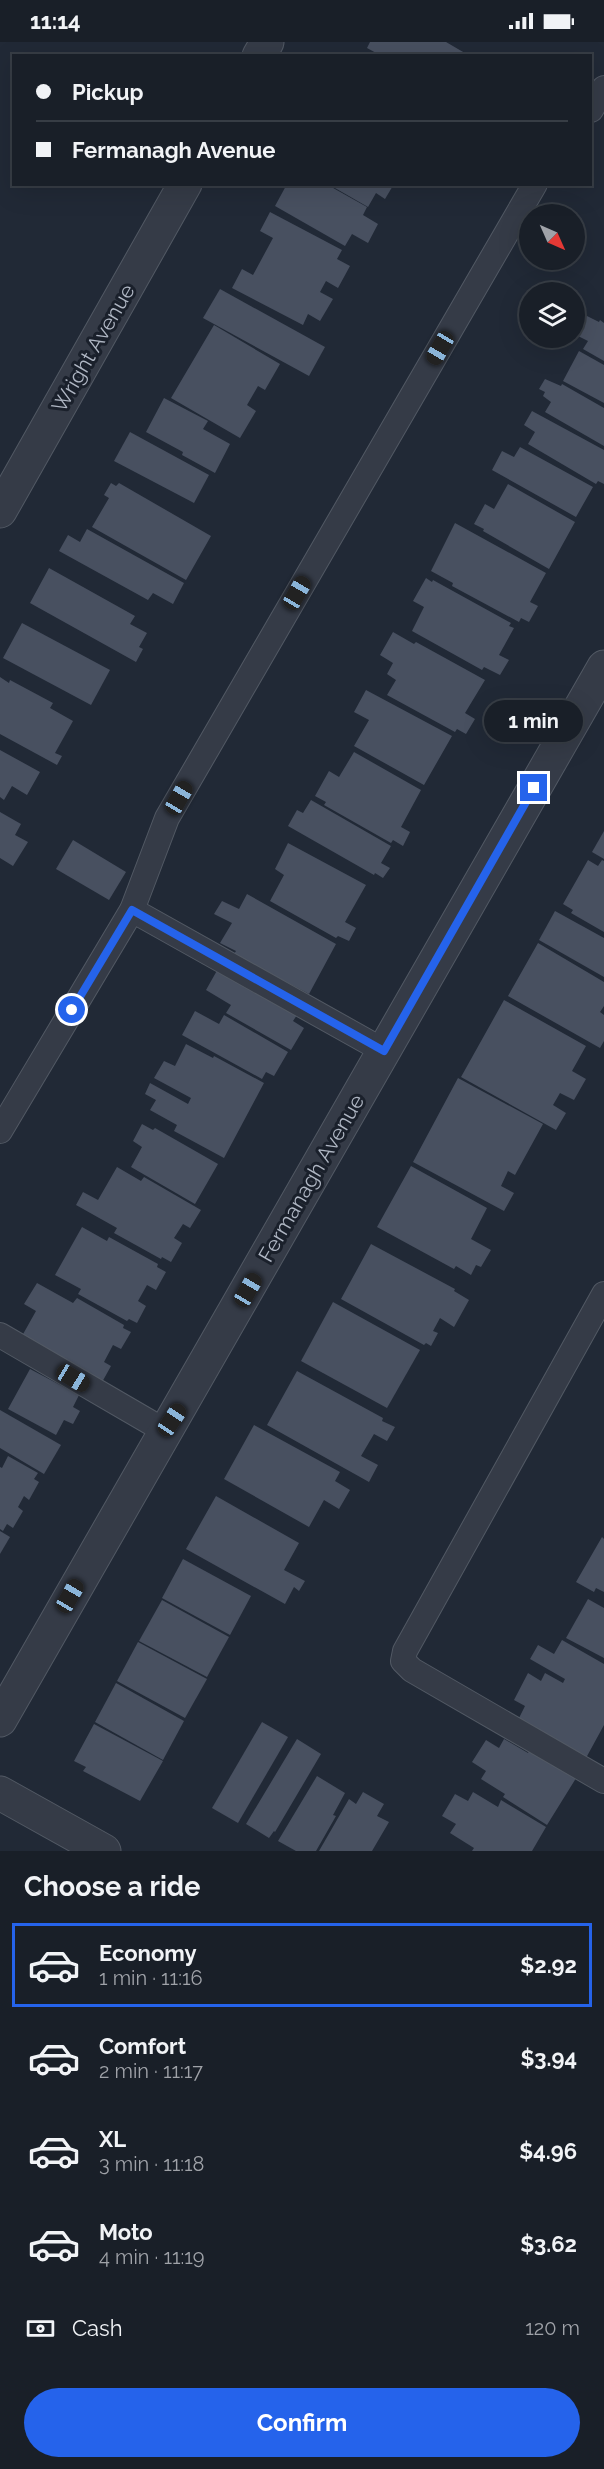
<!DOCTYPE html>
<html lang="en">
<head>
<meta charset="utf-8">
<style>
	body { margin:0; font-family:Raleway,sans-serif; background:#222730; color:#f1f3f6; height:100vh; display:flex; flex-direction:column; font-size:22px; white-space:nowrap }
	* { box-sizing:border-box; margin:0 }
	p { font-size:20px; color:#9fa2a8 }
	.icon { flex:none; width:33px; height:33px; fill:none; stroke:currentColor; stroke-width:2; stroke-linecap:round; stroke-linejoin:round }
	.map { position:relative; height:1809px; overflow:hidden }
	.panel { display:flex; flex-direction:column; background:#191f28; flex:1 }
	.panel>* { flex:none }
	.top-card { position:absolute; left:12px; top:12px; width:580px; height:132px; border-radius:0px; box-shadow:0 6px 24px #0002,0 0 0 2px #373d45; display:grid; align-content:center; height:132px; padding:0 24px; background:#191f28 }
	.needle { width:39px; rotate:135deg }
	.fabs { position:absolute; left:519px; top:162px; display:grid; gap:12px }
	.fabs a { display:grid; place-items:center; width:66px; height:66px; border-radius:50%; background:#191f28; box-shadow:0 6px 24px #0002,0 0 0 2px #373d45; font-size:30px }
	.end { position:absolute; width:27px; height:27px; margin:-14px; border:8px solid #2563eb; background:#fff; box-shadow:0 0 0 3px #fff }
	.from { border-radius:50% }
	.bubble { position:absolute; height:42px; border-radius:21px; background:#191f28; box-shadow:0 6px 24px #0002,0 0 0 2px #373d45; font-size:20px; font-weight:700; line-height:42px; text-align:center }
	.car { position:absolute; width:18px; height:36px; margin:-18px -9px; border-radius:8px; box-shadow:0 0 4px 2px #0007; background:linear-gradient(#222 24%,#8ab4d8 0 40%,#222 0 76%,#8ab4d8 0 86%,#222 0) }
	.top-card b { display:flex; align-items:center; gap:21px; height:57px; font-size:22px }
	.top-card b+b { border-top:2px solid #373d45 }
	.top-card i { width:15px; height:15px; background:#f1f3f6 }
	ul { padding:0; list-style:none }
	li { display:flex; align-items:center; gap:18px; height:84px; margin:0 12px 9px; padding:0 12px; border:3px solid transparent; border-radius:0px }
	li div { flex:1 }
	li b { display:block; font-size:22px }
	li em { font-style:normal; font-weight:700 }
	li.on { border-color:#2563eb }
	li>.icon { width:54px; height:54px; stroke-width:1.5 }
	h2 { padding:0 24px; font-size:27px; line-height:72px }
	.pay { display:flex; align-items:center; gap:15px; height:66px; padding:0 24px; font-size:22px }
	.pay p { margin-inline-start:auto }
	.action { display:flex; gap:12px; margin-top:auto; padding:12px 24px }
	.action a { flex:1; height:69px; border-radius:36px; background:#2563eb; color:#fff; font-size:24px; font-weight:700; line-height:69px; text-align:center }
	.status { display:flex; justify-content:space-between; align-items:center; height:42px; padding:0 30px; background:#191f28; direction:ltr }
	.status svg { height:16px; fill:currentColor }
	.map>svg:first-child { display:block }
	.building { fill:#485060 }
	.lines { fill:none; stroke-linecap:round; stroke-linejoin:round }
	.service-casing { stroke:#525964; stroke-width:26 }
	.minor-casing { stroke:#525964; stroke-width:35 }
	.service { stroke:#353b47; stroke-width:24 }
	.minor { stroke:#353b47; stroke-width:33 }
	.route { stroke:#2563eb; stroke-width:8 }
	.labels { text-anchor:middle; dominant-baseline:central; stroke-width:6; stroke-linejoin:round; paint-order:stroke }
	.street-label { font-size:21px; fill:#afb6c3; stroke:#1a202b }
</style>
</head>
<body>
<div class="status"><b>11:14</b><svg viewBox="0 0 49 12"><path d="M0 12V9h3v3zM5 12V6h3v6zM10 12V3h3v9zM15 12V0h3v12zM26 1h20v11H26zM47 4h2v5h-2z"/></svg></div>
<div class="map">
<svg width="604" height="1809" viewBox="0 0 604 1809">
	<rect width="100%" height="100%" fill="#212936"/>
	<g class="building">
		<path d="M370 0H446L470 14H377L378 12 367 6Z"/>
		<path d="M287 142 298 146 299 142H326L367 165 363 173 378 182 368 201 352 192 345 204 275 164Z"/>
		<path d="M328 142H394L385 157 376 151 368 165Z"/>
		<path d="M270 170 342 208 337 217 350 224 338 246 326 239 320 250 333 257 320 279 308 272 303 283 232 246 242 227 253 233 273 196 260 189Z"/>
		<path d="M220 247 325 305 309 334 203 276Z"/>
		<path d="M585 273 599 280 600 278 604 281V319L583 307 588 299 574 292Z"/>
		<path d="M214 283 280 322 265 348 258 344 247 363 256 369 240 396 171 356Z"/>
		<path d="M579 309 604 323V361L563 339Z"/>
		<path d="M545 337 561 344 562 342 604 366V404L545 370 551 360 543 354 545 350 539 347Z"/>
		<path d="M164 356 208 379 203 387 230 402 215 431 182 413 183 410 146 390Z"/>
		<path d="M532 369 604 408V442L598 439 596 442 528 402 535 390 524 383Z"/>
		<path d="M130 390 209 433 194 461 114 419Z"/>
		<path d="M520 405 593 445 576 475 492 428 502 409 514 415Z"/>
		<path d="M111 441 116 444 119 441 211 494 186 538 92 485 109 456 104 453Z"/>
		<path d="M508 442 575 480 549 527 483 489 484 487 474 482 485 462 494 467Z"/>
		<path d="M455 481 546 531 530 560 538 564 529 580 521 576 519 580 452 544 453 541 431 529Z"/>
		<path d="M87 487 184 541 173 562 153 551 148 558 59 509 68 493 80 500Z"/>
		<path d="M49 526 135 574 130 582 147 591 139 605 143 607 136 620 30 561Z"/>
		<path d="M426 536 432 540 433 538 511 581 509 584 514 586 499 613 509 618 500 633 484 625 482 628 412 589 424 565 413 559Z"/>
		<path d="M22 581 110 628 91 663 3 616Z"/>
		<path d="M393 590 414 602 416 600 485 638 465 671 475 677 466 692 457 687 455 690 387 653 396 638 387 632 393 621 380 613Z"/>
		<path d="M0 635 9 641 10 638 53 661 50 666 73 679 55 711 62 714 57 723 0 692Z"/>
		<path d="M366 648 452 694 424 743 354 704 369 678 354 670Z"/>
		<path d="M0 708 40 730 27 753 12 744 4 758 0 755Z"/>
		<path d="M354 710 421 748 401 785 410 790 403 804 393 798 391 801 324 763 326 760 315 754 329 729 339 735Z"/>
		<path d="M311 758 391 804 381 821 390 826 383 836 375 831 374 833 288 784 297 768 303 771Z"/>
		<path d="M0 770 21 782 15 793 28 800 13 824 0 816Z"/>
		<path d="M604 789V817L592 810Z"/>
		<path d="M73 798 126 830 109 858 56 827Z"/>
		<path d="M288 801 366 843 345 880 356 886 349 899 338 894 336 896 270 859 284 833 275 827Z"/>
		<path d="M588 818 598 824 602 818 604 819V890L571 871 573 868 563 862Z"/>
		<path d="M247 852 336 902 309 952 234 912 236 909 220 901 232 881 214 872 222 859 239 867Z"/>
		<path d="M555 869 604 896V935L539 898Z"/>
		<path d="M538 901 604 940V964L600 970 604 973V999L600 1006 508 954Z"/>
		<path d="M219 925 299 970 293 979 304 986 291 1008 226 971 231 963 206 948Z"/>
		<path d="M504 958 586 1004 572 1029 586 1037 574 1058 560 1051 553 1063 566 1071 556 1088 461 1035Z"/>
		<path d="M195 969 219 982 224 973 288 1010 274 1034 266 1030 262 1037 182 993Z"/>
		<path d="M186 1002 213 1016 214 1014 264 1041 224 1116 174 1089 177 1083 150 1068 156 1058 145 1052 150 1041 188 1062 191 1056 154 1036 164 1019 175 1024Z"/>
		<path d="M458 1036 543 1082 515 1133 508 1129 501 1144 514 1151 504 1169 413 1120Z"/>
		<path d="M142 1082 153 1088 155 1086 218 1122 195 1162 131 1125 142 1105 133 1099Z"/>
		<path d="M411 1124 487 1166 471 1197 491 1208 481 1225 476 1223 471 1233 456 1224 454 1227 377 1185Z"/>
		<path d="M117 1125 141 1139 144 1135 201 1168 190 1186 183 1182 174 1196 182 1201 171 1220 162 1215 161 1217 114 1191 117 1186 76 1163 83 1150 98 1158Z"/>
		<path d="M82 1185 107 1199 109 1195 158 1222 157 1225 166 1230 156 1248 147 1243 138 1259 146 1264 137 1281 129 1277 127 1279 78 1252 81 1247 55 1233Z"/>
		<path d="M371 1202 455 1247 454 1249 469 1258 454 1285 440 1276 433 1289 438 1291 431 1304 426 1301 424 1303 341 1257Z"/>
		<path d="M37 1241 73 1261 77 1256 124 1283 123 1286 131 1290 121 1307 113 1303 104 1320 111 1324 101 1342 22 1294 36 1269 24 1262Z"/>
		<path d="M333 1260 420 1308 387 1366 301 1319Z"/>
		<path d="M30 1327 79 1353 73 1365 80 1369 73 1382 64 1378 56 1393 8 1367Z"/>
		<path d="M297 1329 383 1376 382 1379 395 1385 387 1399 374 1392 361 1414 378 1423 369 1440 267 1383Z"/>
		<path d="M0 1368 61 1403 44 1432 0 1406Z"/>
		<path d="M254 1383 340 1430 335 1439 350 1448 339 1467 324 1458 309 1485 224 1437Z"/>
		<path d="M8 1414 38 1431 34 1437 39 1440 29 1458 24 1454 18 1465 23 1469 13 1486 7 1482 3 1489 0 1487V1425L2 1426Z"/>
		<path d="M216 1454 299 1501 284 1528 305 1539 299 1549 294 1545 285 1562 186 1507Z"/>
		<path d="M0 1489 10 1495 0 1512Z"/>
		<path d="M602 1495 604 1497V1550L596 1546 594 1550 576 1540Z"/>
		<path d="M183 1517 251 1554 230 1593 162 1556Z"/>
		<path d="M588 1557 604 1566V1616L566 1596Z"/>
		<path d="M162 1558 229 1595 207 1635 139 1599Z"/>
		<path d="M562 1598 604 1622V1683L586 1716 518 1678 525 1664 514 1658 528 1631 541 1639 545 1631 563 1641 565 1637 530 1617 538 1603 554 1612Z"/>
		<path d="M138 1600 207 1637 185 1676 117 1639Z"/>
		<path d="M116 1641 184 1679 163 1718 95 1680Z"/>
		<path d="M262 1680 288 1695 238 1781 212 1766Z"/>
		<path d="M94 1682 163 1719 140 1759 83 1729 86 1725 74 1719Z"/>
		<path d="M297 1697 321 1712 275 1790 274 1789 269 1796 246 1782Z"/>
		<path d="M504 1697 528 1711 532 1705 578 1733 547 1783 503 1755 505 1752 481 1737 486 1729 472 1720 486 1698 499 1706Z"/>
		<path d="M317 1734 345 1751 333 1773 336 1774 316 1809H296L278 1799Z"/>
		<path d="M363 1750 384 1762 377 1774 389 1780 372 1809H319L349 1757 356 1762Z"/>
		<path d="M473 1750 498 1765 501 1758 546 1785 532 1809H472L474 1806 450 1791 456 1782 442 1774 455 1752 468 1759Z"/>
	</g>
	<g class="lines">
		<g class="service-casing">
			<g id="service">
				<path d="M591 68 604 46"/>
				<path d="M132 868 384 1009"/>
				<path d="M0 1089 132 868 167 776 535 142"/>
				<path d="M604 1252 405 1609 403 1619 412 1628 604 1739"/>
				<path d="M0 1293 165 1389"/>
			</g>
		</g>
		<g class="minor-casing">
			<g id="minor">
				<path d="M259 14 267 0"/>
				<path d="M0 469 185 142"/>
				<path d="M0 1678 604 625"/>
				<path d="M0 1751 104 1809"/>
			</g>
		</g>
		<use href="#service" class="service"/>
		<use href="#minor" class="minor"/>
	</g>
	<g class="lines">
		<path class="route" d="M72 968 132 868 384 1009 534 746"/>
	</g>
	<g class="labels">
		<g class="street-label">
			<text transform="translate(93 306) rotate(-60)">Wright Avenue</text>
			<text transform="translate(311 1136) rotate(-60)">Fermanagh Avenue</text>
		</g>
	</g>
</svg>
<div class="fabs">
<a><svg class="needle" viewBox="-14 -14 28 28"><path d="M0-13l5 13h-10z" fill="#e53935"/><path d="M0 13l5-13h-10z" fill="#9fa2a8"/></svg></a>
<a><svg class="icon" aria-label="layers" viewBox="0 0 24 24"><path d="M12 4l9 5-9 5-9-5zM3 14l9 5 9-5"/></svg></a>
</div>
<i class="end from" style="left:72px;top:968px"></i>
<i class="end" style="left:534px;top:746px"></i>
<div class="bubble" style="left:484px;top:658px;width:99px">1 min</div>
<i class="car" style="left:440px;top:306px;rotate:210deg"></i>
<i class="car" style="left:297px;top:551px;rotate:30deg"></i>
<i class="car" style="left:179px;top:756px;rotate:30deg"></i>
<i class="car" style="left:248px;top:1248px;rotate:30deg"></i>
<i class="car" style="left:73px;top:1336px;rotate:121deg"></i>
<i class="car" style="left:172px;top:1378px;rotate:34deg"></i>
<i class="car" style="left:70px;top:1554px;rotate:30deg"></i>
<div class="top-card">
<b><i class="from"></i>Pickup</b>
<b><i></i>Fermanagh Avenue</b>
</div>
</div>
<section class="panel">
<h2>Choose a ride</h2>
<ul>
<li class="on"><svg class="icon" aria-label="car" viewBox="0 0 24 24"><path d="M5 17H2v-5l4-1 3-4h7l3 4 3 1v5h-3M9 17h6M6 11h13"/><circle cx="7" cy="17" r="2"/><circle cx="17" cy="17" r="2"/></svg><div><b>Economy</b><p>1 min · 11:16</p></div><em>$2.92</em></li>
<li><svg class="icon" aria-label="car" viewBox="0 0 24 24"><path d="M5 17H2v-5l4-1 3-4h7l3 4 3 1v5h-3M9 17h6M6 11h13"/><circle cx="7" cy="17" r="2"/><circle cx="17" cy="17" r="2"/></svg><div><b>Comfort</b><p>2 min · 11:17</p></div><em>$3.94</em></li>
<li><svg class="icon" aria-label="car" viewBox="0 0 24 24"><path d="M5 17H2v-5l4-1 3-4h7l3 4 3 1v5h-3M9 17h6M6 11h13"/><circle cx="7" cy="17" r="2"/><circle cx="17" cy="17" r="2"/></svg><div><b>XL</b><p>3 min · 11:18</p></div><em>$4.96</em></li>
<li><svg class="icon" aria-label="car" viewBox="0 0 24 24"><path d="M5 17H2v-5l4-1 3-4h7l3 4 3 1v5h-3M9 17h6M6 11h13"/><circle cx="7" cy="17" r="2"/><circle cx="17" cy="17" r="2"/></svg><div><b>Moto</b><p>4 min · 11:19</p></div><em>$3.62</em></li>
</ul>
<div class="pay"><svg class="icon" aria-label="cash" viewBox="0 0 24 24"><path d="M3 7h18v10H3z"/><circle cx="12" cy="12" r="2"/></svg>Cash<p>120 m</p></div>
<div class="action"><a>Confirm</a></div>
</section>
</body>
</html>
